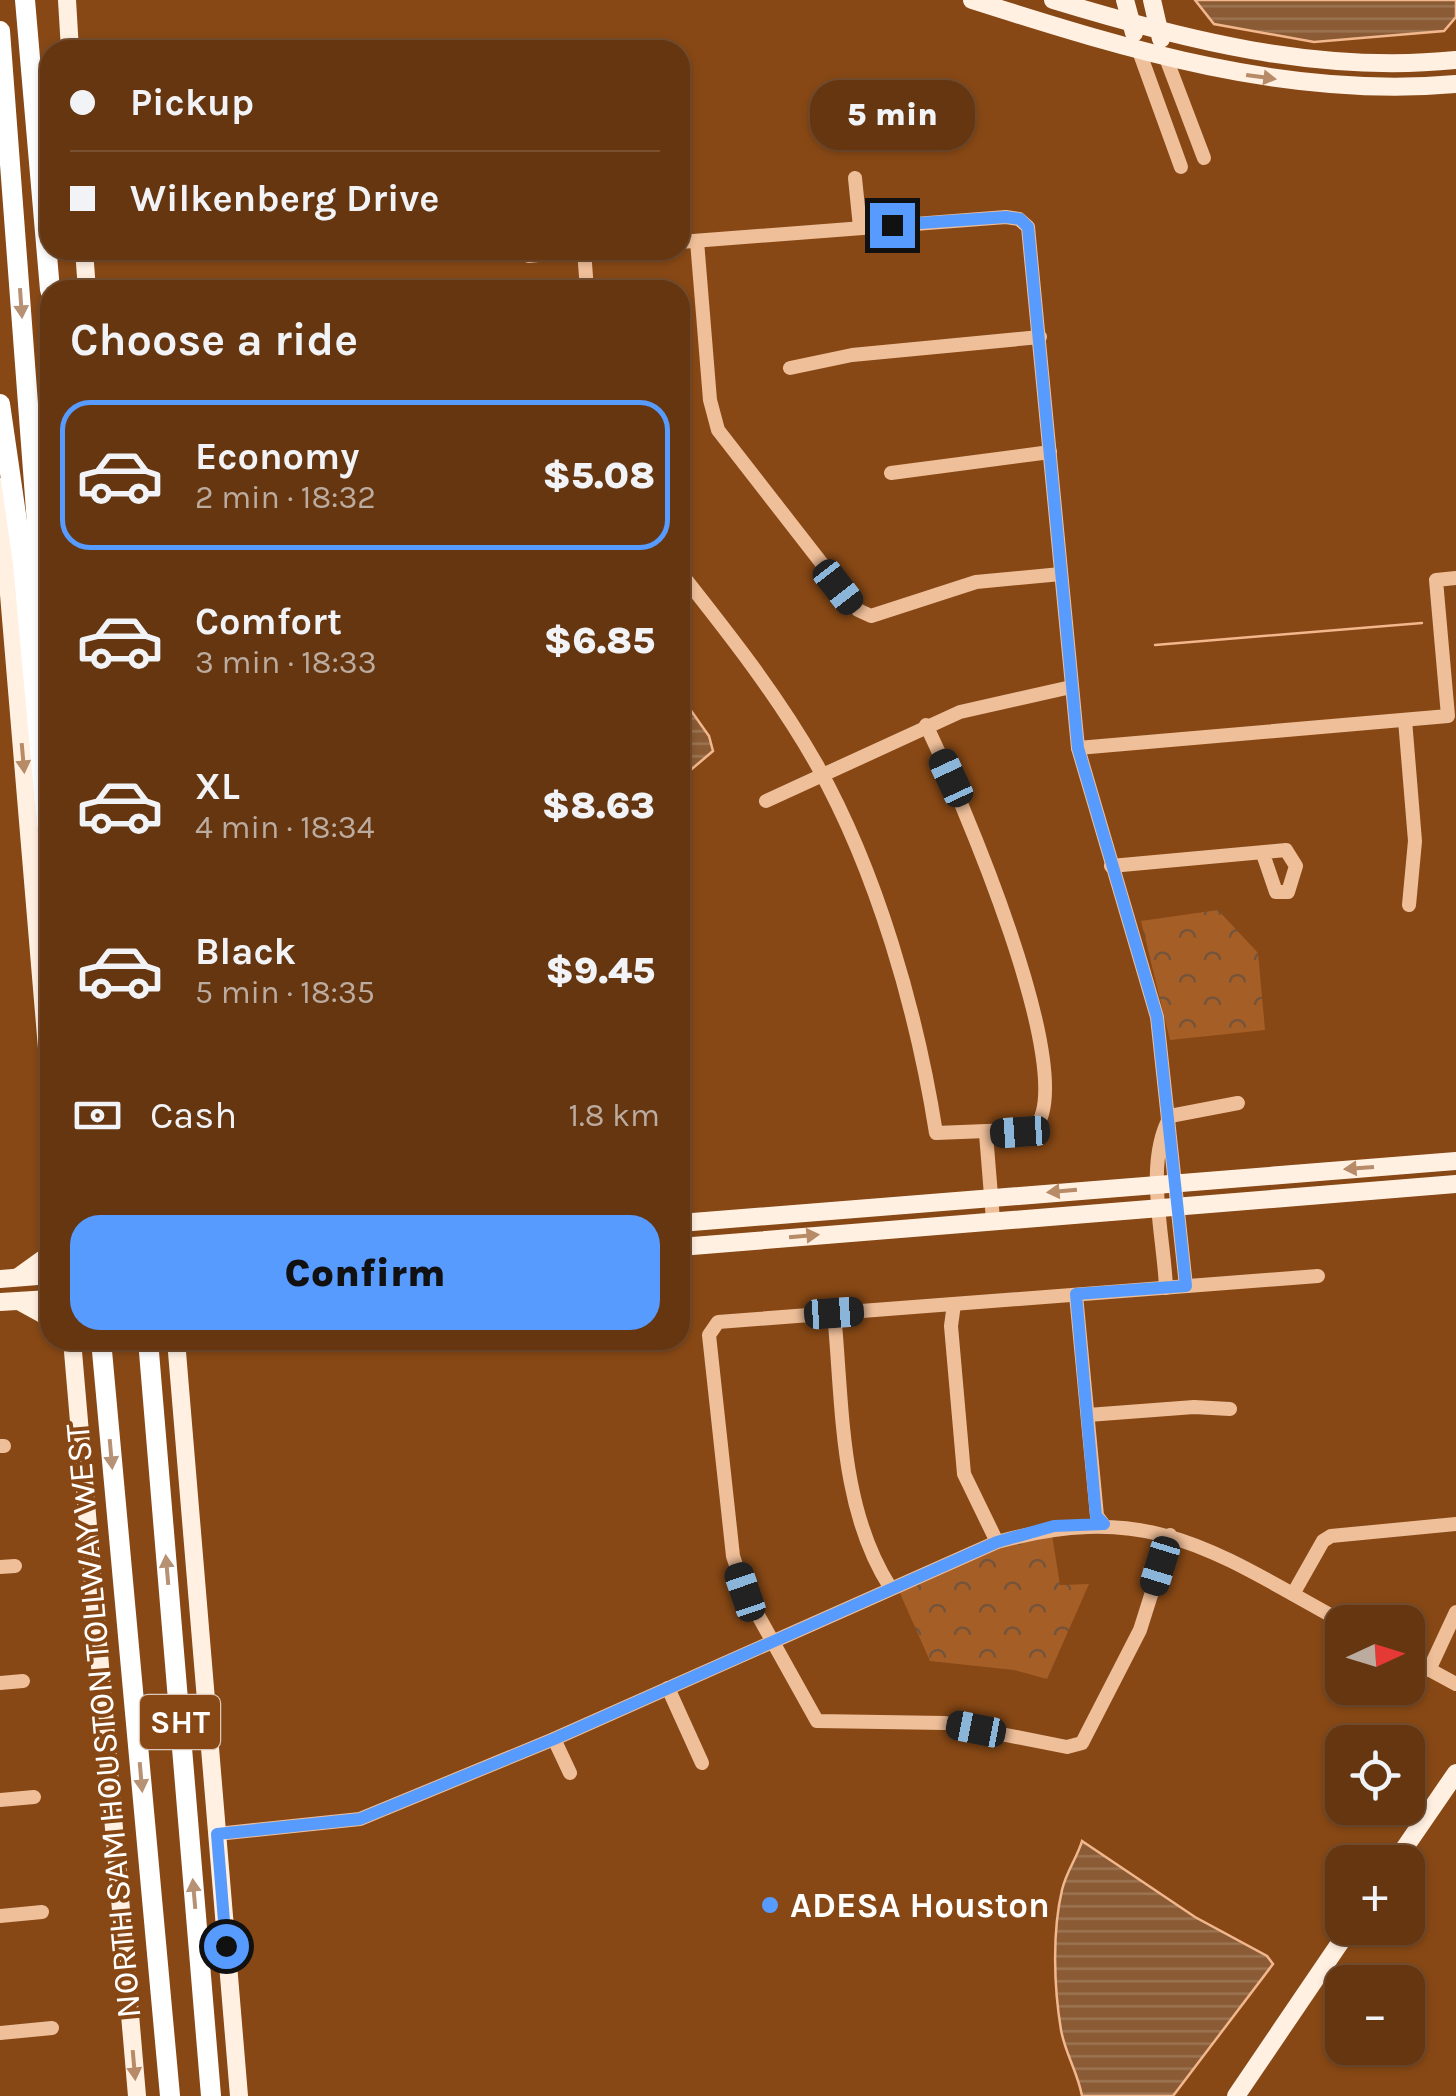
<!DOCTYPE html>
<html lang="en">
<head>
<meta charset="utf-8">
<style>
	body { margin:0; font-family:Karla,sans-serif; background:#6d411e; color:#f1f3f6; height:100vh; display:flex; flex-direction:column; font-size:38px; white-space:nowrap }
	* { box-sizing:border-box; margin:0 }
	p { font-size:32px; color:#bcab9f }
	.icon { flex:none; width:55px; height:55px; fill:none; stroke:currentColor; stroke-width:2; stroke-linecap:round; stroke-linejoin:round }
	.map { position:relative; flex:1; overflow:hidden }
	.sheet { position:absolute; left:40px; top:280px; width:650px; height:1070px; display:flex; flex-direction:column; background:#653610; border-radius:30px; box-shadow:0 2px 8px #0004,0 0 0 2px #795030 }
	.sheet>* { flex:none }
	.banner { position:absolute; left:40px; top:40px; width:650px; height:220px; border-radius:30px; box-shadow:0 2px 8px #0004,0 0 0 2px #795030; display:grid; align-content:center; height:220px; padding:0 30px; background:#653610 }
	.needle { width:65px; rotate:86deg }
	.controls { position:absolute; left:1325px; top:1605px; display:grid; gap:20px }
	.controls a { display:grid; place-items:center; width:100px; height:100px; border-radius:20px; background:#653610; box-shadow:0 2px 8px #0004,0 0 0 2px #795030; font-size:50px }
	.end { position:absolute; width:45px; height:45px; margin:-22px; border:12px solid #589bff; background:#111; box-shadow:0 0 0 5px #111 }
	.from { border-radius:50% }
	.bubble { position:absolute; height:70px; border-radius:30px; background:#653610; box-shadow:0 2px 8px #0004,0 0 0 2px #795030; font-size:32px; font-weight:800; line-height:70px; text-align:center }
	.car { position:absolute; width:30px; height:60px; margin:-30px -15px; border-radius:12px; box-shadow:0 0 8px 2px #0007; background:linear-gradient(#222 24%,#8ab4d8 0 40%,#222 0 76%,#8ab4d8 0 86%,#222 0) }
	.banner b { display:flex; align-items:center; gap:35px; height:95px; font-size:38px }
	.banner b+b { border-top:2px solid #795030 }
	.banner i { width:25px; height:25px; background:#f1f3f6 }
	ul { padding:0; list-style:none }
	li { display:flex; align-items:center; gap:30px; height:150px; margin:0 20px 15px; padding:0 10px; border:5px solid transparent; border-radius:30px }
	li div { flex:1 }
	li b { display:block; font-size:38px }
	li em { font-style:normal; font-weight:800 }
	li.selected { border-color:#589bff }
	li>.icon { width:90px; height:90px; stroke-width:1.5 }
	h2 { padding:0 30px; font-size:45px; line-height:120px }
	.pay { display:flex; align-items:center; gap:25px; height:110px; padding:0 30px; font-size:38px }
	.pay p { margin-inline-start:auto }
	.cta { display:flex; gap:20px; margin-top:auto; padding:20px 30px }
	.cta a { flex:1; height:115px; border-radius:30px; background:#589bff; color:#111; font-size:40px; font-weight:800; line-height:115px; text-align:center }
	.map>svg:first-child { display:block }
	.park { fill:url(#park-crowns) }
	.water { fill:url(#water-rules); stroke:#f2b78c; stroke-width:2.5 }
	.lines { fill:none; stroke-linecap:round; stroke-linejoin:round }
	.stream { stroke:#f2b78c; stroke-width:2.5 }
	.minor { stroke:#efbf9a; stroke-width:14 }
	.major { stroke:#fff0e2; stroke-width:18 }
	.highway { stroke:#fff; stroke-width:20 }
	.oneway { fill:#b78b67 }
	.oneway2 { fill:#b79173 }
	.route { stroke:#589bff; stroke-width:12 }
	.poi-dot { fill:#589bff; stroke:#874815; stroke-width:4 }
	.labels { text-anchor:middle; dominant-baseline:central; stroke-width:8; stroke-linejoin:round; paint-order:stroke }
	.shield { fill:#874815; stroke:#dbc8b9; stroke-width:2.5 }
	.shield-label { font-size:32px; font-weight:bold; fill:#fff }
	.street-label { font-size:35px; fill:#fff; stroke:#874815 }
	.poi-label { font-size:35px; font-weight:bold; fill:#fff; stroke:#874815; text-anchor:start }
</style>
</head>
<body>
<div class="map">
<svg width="1456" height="2096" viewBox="0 0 1456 2096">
	<defs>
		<pattern id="park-crowns" width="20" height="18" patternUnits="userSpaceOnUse" patternTransform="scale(2.5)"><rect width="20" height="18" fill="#a65e27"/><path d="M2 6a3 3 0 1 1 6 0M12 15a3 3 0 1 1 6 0" fill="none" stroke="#74543b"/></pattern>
		<pattern id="water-rules" width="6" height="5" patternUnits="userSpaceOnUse" patternTransform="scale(2.5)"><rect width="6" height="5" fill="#8a5b35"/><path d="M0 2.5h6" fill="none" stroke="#9c7453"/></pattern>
	</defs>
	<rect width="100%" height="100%" fill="#874815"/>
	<g class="park">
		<path d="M1218 910 1258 953 1265 1030 1170 1040 1141 921Z"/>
		<path d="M1052 1535 1060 1585 1089 1584 1047 1679 1014 1670 930 1661 899 1591 1008 1545Z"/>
	</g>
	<g class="water">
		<path d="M1195 0H1456V17L1444 31 1314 42 1214 24Z"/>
		<path d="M680 695 709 736 713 751 680 779Z"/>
		<path d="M1082 1841 1195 1917 1267 1956 1273 1964 1173 2096H1082C1078 2073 1065 2053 1061 2030 1054 1988 1052 1932 1062 1890 1066 1872 1077 1858 1082 1841Z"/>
	</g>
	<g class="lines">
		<path class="stream" d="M1155 645 1422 623"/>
		<g class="minor">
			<path d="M1139 51 1181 167"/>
			<path d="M1166 58 1204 158"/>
			<path d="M855 178 860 227"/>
			<path d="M697 241 710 400 718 430 858 610 871 616 976 582 1061 574"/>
			<path d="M680 242 1006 217 1019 219 1028 227 1078 748 1157 1017 1186 1286"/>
			<path d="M584 250 587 290"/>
			<path d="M529 256 581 250"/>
			<path d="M790 368 852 355 1040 337"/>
			<path d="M891 473 1050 452"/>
			<path d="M680 572C729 634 778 696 817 765 877 872 917 1012 936 1133L1034 1129C1083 1078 957 789 926 725"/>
			<path d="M1405 720 1415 841 1409 905"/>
			<path d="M1078 748 1448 716 1436 580 1456 578"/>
			<path d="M766 801 960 712 1071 687"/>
			<path d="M1111 866 1286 850 1296 866 1288 892H1276L1263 854"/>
			<path d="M1170 1116 1238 1103"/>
			<path d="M986 1134 993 1220"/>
			<path d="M1166 1288C1164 1235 1144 1164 1170 1117"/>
			<path d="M1076 1295 1097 1516 1103 1524"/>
			<path d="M954 1304 951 1326 964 1474 997 1542"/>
			<path d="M834 1313C843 1405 839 1507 890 1587"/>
			<path d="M1088 1415 1194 1407 1230 1409"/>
			<path d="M0 1446H4"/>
			<path d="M1170 1535 1140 1630 1082 1743 1067 1747 945 1723 817 1721 745 1592 733 1556 709 1335 718 1322 1318 1276"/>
			<path d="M0 1567 15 1566"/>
			<path d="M1293 1594 1323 1541 1331 1536 1456 1524"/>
			<path d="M1408 1658 1456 1684"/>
			<path d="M1429 1670 1456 1612"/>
			<path d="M0 1683 23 1681"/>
			<path d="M668 1688 702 1763"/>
			<path d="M554 1739 570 1773"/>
			<path d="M0 1800 34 1797"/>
			<path d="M217 1834 360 1819 554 1739 997 1542C1151 1500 1213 1551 1343 1622"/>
			<path d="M0 1916 42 1912"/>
			<path d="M0 2033 52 2028"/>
		</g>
		<g class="major">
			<path d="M67 0 70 50"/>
			<path d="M972 0C1129 50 1288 99 1456 84"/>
			<path d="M1053 0C1184 40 1318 74 1456 60"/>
			<path d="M1125 0 1134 33"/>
			<path d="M1152 0 1161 39"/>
			<path d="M84 250 87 290"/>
			<path d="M0 487 50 1084"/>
			<path d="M680 1223 1456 1161"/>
			<path d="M680 1247 1456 1184"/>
			<path d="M18 1277 50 1254"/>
			<path d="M0 1279 50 1275"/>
			<path d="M19 1301 50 1318"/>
			<path d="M0 1302 50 1299"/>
			<path d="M72 1340 137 2096"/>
			<path d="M176 1340 239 2096"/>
			<path d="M1395 1862 1456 1773"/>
			<path d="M1236 2096 1350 1928"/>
		</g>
		<g class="highway">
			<path d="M25 0 50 290"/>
			<path d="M0 31 50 697"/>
			<path d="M0 404 23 563 50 858"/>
			<path d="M101 1340 170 2096"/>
			<path d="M148 1340 211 2096"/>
		</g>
	</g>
	<defs><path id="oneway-solid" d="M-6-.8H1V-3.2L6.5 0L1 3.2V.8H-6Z" transform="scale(2.5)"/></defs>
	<g class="oneway">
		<use href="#oneway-solid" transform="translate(1261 77) rotate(8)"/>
		<use href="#oneway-solid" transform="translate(23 758) rotate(85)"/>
		<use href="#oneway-solid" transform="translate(1359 1168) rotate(176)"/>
		<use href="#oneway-solid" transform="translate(1062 1191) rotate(175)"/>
		<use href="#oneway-solid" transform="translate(804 1236) rotate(-5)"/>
		<use href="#oneway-solid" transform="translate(134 2065) rotate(85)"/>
	</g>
	<g class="oneway2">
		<use href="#oneway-solid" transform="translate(21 303) rotate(86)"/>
		<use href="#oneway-solid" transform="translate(111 1454) rotate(85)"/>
		<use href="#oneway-solid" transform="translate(167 1570) rotate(-95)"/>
		<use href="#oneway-solid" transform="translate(141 1777) rotate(85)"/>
		<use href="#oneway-solid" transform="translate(194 1894) rotate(-95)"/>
	</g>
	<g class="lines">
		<path class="route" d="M226 1946 217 1834 360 1819 554 1739 997 1542 1054 1526 1104 1524 1096 1516 1076 1294 1186 1286 1157 1017 1078 748 1028 227 1020 219 1006 217 892 225"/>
	</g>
	<circle class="poi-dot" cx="770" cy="1905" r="10"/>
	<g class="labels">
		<rect class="shield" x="140" y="1695" width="80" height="54" rx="8"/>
		<g class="shield-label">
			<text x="180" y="1722">SHT</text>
		</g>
		<g class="street-label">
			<text transform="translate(103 1721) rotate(-95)">NORTH SAM HOUSTON TOLLWAY WEST</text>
		</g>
		<g class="poi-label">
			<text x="790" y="1905">ADESA Houston</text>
		</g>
	</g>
</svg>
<div class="controls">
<a><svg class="needle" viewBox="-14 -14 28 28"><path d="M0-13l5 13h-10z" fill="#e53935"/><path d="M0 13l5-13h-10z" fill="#bcab9f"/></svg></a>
<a><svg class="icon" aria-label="locate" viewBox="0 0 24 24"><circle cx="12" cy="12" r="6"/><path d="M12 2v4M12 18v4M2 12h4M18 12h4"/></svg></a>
<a>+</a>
<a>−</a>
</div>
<i class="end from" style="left:226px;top:1946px"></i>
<i class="end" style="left:892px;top:225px"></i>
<div class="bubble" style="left:810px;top:80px;width:165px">5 min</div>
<i class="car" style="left:838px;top:587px;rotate:142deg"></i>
<i class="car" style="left:951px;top:778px;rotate:335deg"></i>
<i class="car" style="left:1020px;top:1132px;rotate:266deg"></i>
<i class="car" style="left:834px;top:1313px;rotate:86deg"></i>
<i class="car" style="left:1160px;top:1566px;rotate:197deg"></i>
<i class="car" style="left:745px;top:1592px;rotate:341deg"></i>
<i class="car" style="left:976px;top:1729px;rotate:281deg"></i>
<div class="banner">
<b><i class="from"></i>Pickup</b>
<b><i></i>Wilkenberg Drive</b>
</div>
<section class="sheet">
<h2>Choose a ride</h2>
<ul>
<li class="selected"><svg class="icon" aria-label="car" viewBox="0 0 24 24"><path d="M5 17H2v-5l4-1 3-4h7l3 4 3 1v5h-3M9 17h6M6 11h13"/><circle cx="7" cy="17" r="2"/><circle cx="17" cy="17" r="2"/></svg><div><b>Economy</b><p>2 min · 18:32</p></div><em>$5.08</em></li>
<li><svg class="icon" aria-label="car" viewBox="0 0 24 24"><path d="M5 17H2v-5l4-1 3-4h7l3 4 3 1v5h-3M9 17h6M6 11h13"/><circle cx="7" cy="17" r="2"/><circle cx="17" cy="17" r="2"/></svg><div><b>Comfort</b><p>3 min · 18:33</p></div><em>$6.85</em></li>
<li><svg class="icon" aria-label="car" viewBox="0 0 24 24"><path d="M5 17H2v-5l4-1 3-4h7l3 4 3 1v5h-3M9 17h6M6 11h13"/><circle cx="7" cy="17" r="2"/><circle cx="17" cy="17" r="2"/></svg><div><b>XL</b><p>4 min · 18:34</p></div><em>$8.63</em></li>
<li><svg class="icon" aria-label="car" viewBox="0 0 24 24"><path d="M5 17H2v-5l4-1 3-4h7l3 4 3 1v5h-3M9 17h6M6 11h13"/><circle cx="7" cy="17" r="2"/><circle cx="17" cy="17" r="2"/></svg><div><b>Black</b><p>5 min · 18:35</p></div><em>$9.45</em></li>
</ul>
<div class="pay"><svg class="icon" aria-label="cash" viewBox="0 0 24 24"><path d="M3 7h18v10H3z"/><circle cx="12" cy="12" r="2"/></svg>Cash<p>1.8 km</p></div>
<div class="cta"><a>Confirm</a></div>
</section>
</div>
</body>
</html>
